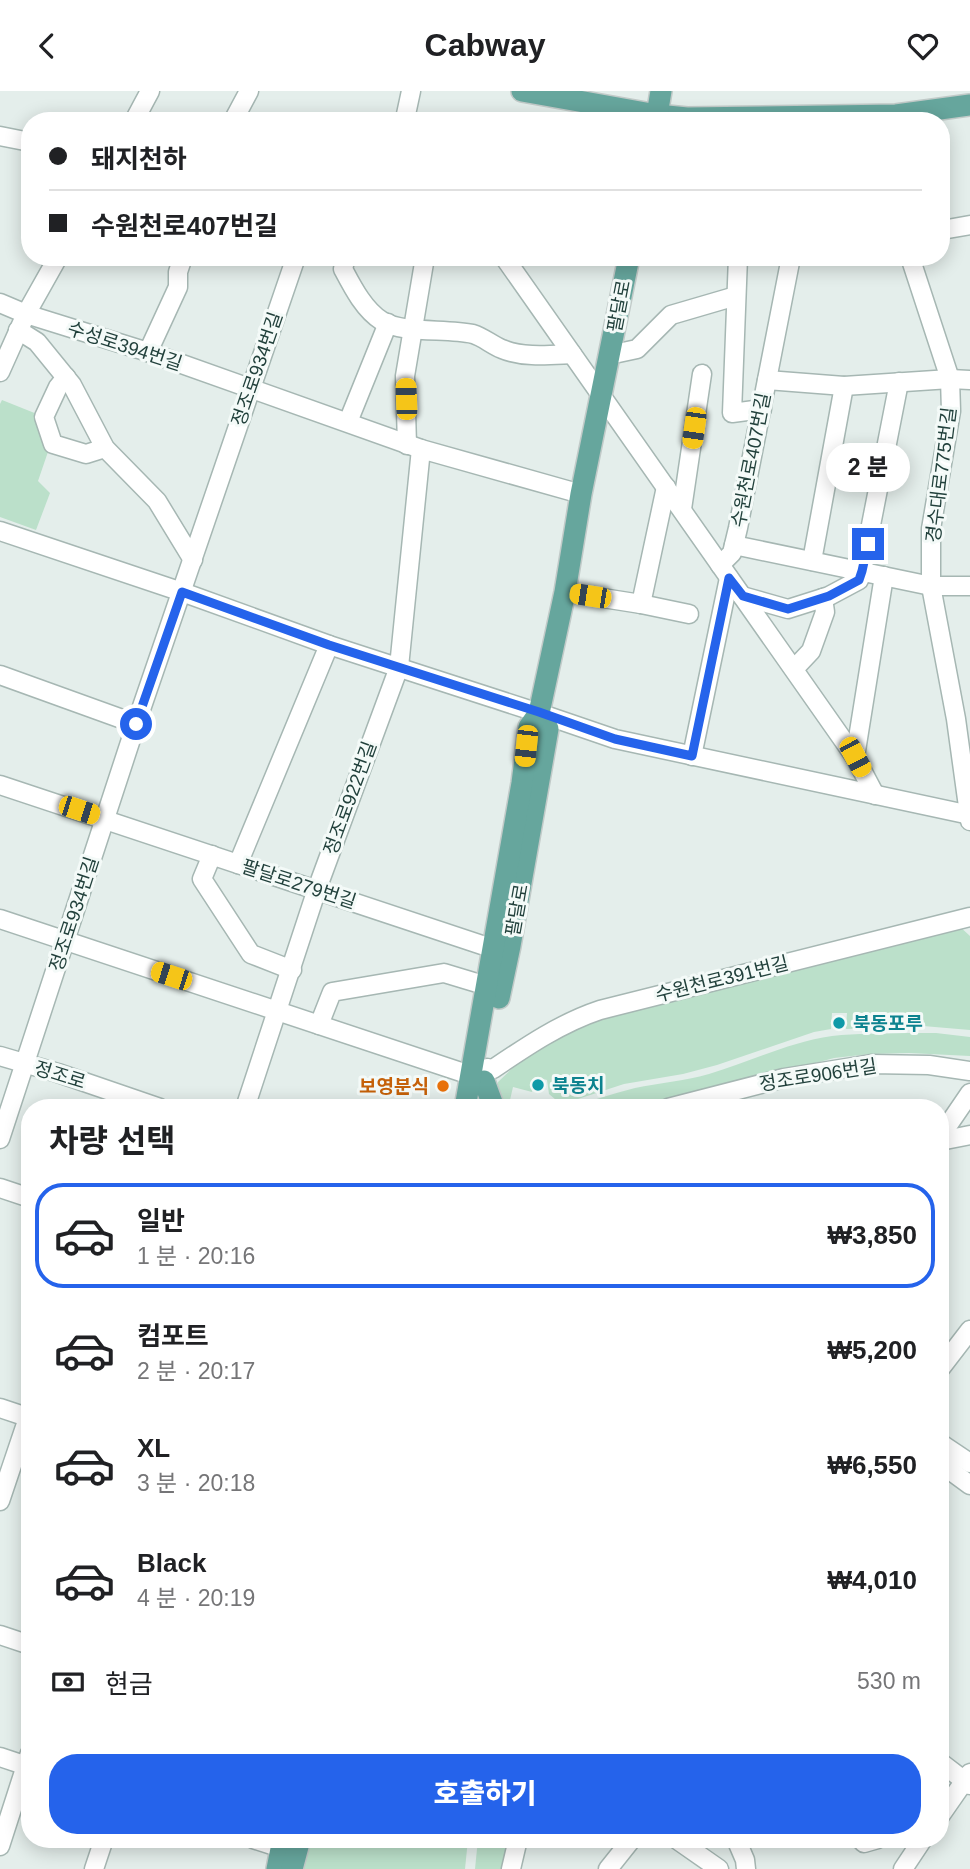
<!DOCTYPE html>
<html lang="ko">
<head>
<meta charset="utf-8">
<style>
	body { margin:0; font-family:Helvetica,"Noto Sans KR",sans-serif; background:#f6f6f6; color:#202124; height:100vh; display:flex; flex-direction:column; font-size:26px; white-space:nowrap }
	* { box-sizing:border-box; margin:0 }
	p { font-size:23px; color:#757577 }
	.icon { flex:none; width:38px; height:38px; fill:none; stroke:currentColor; stroke-width:2; stroke-linecap:round; stroke-linejoin:round }
	.map { position:relative; flex:1; overflow:hidden }
	.panel { position:absolute; left:21px; top:1008px; width:928px; height:749px; display:flex; flex-direction:column; background:#fff; border-radius:28px; box-shadow:0 4px 18px #0003 }
	.panel>* { flex:none }
	.hud { position:absolute; left:21px; top:21px; width:929px; height:154px; border-radius:28px; box-shadow:0 4px 18px #0003; display:grid; align-content:center; height:154px; padding:0 28px; background:#fff }
	.end { position:absolute; width:32px; height:32px; margin:-16px; border:9px solid #2563eb; background:#fff; box-shadow:0 0 0 4px #fff }
	.from { border-radius:50% }
	.bubble { position:absolute; height:49px; border-radius:24px; background:#fff; box-shadow:0 4px 18px #0003; font-size:23px; font-weight:800; line-height:49px; text-align:center }
	.car { position:absolute; width:21px; height:42px; margin:-21px -10px; border-radius:9px; box-shadow:0 0 5px 2px #0007; background:linear-gradient(#f5c518 24%,#345 0 40%,#f5c518 0 76%,#345 0 86%,#f5c518 0) }
	.hud b { display:flex; align-items:center; gap:24px; height:66px; font-size:26px }
	.hud b+b { border-top:2px solid #e0e0e0 }
	.hud i { width:18px; height:18px; background:#202124 }
	ul { padding:0; list-style:none }
	li { display:flex; align-items:center; gap:21px; height:105px; margin:0 14px 10px; padding:0 14px; border:4px solid transparent; border-radius:28px }
	li div { flex:1 }
	li b { display:block; font-size:26px }
	li em { font-style:normal; font-weight:800 }
	li.current { border-color:#2563eb }
	li>.icon { width:63px; height:63px; stroke-width:1.5 }
	h2 { padding:0 28px; font-size:32px; line-height:84px }
	.pay { display:flex; align-items:center; gap:18px; height:77px; padding:0 28px; font-size:26px }
	.pay p { margin-inline-start:auto }
	.action { display:flex; gap:14px; margin-top:auto; padding:14px 28px }
	.action a { flex:1; height:80px; border-radius:28px; background:#2563eb; color:#fff; font-size:28px; font-weight:800; line-height:80px; text-align:center }
	header { display:flex; justify-content:space-between; align-items:center; height:91px; padding:0 28px; background:#fff; font-size:32px; font-weight:800 }
	.map>svg:first-child { display:block }
	.green { fill:#bbe0ca }
	.lines { fill:none; stroke-linecap:round; stroke-linejoin:round }
	.minor-casing { stroke:#a6b7b3; stroke-width:21 }
	.major-casing { stroke:#c1cac8; stroke-width:24 }
	.minor { stroke:#fff; stroke-width:18 }
	.major { stroke:#66a69d; stroke-width:21 }
	.route { stroke:#2563eb; stroke-width:9 }
	.culture-dot { fill:#0f9aa8; stroke:#f4faf8; stroke-width:2.5 }
	.food-dot { fill:#e8710a; stroke:#f4faf8; stroke-width:2.5 }
	.labels { text-anchor:middle; dominant-baseline:central; stroke-width:6; stroke-linejoin:round; paint-order:stroke }
	.street-label { font-size:19px; fill:#22413c; stroke:#f4faf8 }
	.culture-label { font-size:19px; font-weight:bold; fill:#0d838f; stroke:#f4faf8; text-anchor:start }
	.food-label { font-size:19px; font-weight:bold; fill:#c56008; stroke:#f4faf8; text-anchor:end }
</style>
</head>
<body>
<header><svg class="icon" aria-label="back" viewBox="0 0 24 24"><path d="M15 5l-7 7 7 7"/></svg>Cabway<svg class="icon" aria-label="heart" viewBox="0 0 24 24"><path d="M12 20l-8-8c-3-5 5-10 8-4 3-6 11-1 8 4z"/></svg></header>
<div class="map">
<svg width="970" height="1778" viewBox="0 0 970 1778">
	<rect width="100%" height="100%" fill="#e4eeeb"/>
	<g class="green">
		<path d="M2 309 42 325 50 355 38 390 50 402 36 439 0 426V313Z"/>
		<path d="M958 834 970 845V939L923 935 846 938 847 922H832L831 938 814 941 717 974 683 983 624 993 578 1008 556 1009 549 1003 547 989 535 986 532 1001 513 996 510 1009 526 1017H503L496 1004 498 991 529 961 611 921Z"/>
		<path d="M907 942H936L970 946V965L909 962 870 963 834 967 649 1017H562C587 1012 610 1003 635 997 659 992 684 990 709 983 750 971 789 951 832 945 857 942 883 943 907 942Z"/>
		<path d="M305 1748H468L465 1778H298Z"/>
		<path d="M478 1748H509L503 1778H475Z"/>
	</g>
	<g class="lines">
		<g class="minor-casing">
			<g id="minor">
				<path d="M134 30 150 0"/>
				<path d="M233 30 249 0"/>
				<path d="M406 30 405 28 411 0"/>
				<path d="M0 45 30 51"/>
				<path d="M942 139 970 134"/>
				<path d="M346 166 343 178C352 195 364 219 382 230 403 243 447 237 473 243 483 246 492 254 502 258 523 267 550 264 572 263"/>
				<path d="M504 166 855 666 875 704"/>
				<path d="M738 166 732 322 762 318"/>
				<path d="M910 166 950 288 951 320 931 438V495L956 628 970 730"/>
				<path d="M0 212 26 223 148 261 421 358 581 403"/>
				<path d="M18 239 37 251 72 294 105 357 157 410 193 469"/>
				<path d="M148 261 178 196V181L183 166"/>
				<path d="M609 264 637 258 671 224 736 205"/>
				<path d="M0 281 26 223 58 166"/>
				<path d="M66 286 58 296 44 326 53 353 86 363 105 357"/>
				<path d="M767 289 844 295 950 288 970 289"/>
				<path d="M348 331 388 232"/>
				<path d="M407 354 405 285 425 166"/>
				<path d="M682 418 702 283"/>
				<path d="M0 440 182 501 329 554 539 622 615 648 970 724"/>
				<path d="M734 454 931 495H970"/>
				<path d="M812 470 844 295"/>
				<path d="M720 474 732 462 738 437 791 166"/>
				<path d="M565 501 641 513 689 523"/>
				<path d="M742 505 788 518 829 505 859 489 862 480 899 291"/>
				<path d="M641 513 666 396"/>
				<path d="M794 578 811 560 825 521 823 507"/>
				<path d="M0 584 136 633"/>
				<path d="M692 665 729 487"/>
				<path d="M855 666 884 485"/>
				<path d="M0 694 494 858"/>
				<path d="M212 764 202 788 251 863 292 879"/>
				<path d="M238 773 329 554"/>
				<path d="M0 828 470 984"/>
				<path d="M319 934 332 901 444 882 487 895"/>
				<path d="M0 965 58 982 160 1017"/>
				<path d="M487 977 493 978C527 955 561 932 600 919L970 826"/>
				<path d="M245 1017 317 798 399 576 421 358"/>
				<path d="M668 1017 784 987 871 973 929 974 970 980"/>
				<path d="M940 1046 970 1002"/>
				<path d="M0 1048 136 633 296 166"/>
				<path d="M940 1050 970 1044"/>
				<path d="M0 1097 30 1107"/>
				<path d="M940 1278 970 1239"/>
				<path d="M0 1317 30 1327"/>
				<path d="M940 1352 970 1372"/>
				<path d="M940 1372 970 1394"/>
				<path d="M0 1410 30 1321"/>
				<path d="M0 1544 30 1554"/>
				<path d="M0 1666 30 1676"/>
				<path d="M940 1671 970 1694"/>
				<path d="M940 1725 970 1682"/>
				<path d="M253 1748 281 1757"/>
				<path d="M676 1748 719 1778"/>
				<path d="M736 1748 745 1769 746 1778"/>
				<path d="M860 1748 864 1752 878 1748"/>
				<path d="M0 1755 30 1662"/>
				<path d="M94 1778 104 1748"/>
				<path d="M511 1778 518 1748"/>
				<path d="M608 1778 632 1748"/>
				<path d="M903 1778 923 1748"/>
			</g>
		</g>
		<g class="major-casing">
			<g id="major">
				<path d="M522 0 657 24 687 27 896 24 970 14"/>
				<path d="M656 30 661 0"/>
				<path d="M499 907 510 855 548 638 539 622"/>
				<path d="M484 990 494 1017"/>
				<path d="M465 1017 522 692 529 636 539 622 565 501 581 403 629 166"/>
				<path d="M277 1778 283 1748"/>
				<path d="M292 1778 300 1748"/>
			</g>
		</g>
		<use href="#minor" class="minor"/>
		<use href="#major" class="major"/>
	</g>
	<g class="lines">
		<path class="route" d="M136 633 182 501 329 554 539 621 615 648 692 665 729 487 743 505 788 518 829 505 859 489 862 480 868 453"/>
	</g>
	<g class="culture-dot">
		<circle cx="839" cy="932" r="7"/>
		<circle cx="538" cy="994" r="7"/>
	</g>
	<circle class="food-dot" cx="443" cy="995" r="7"/>
	<g class="labels">
		<g class="street-label">
			<text transform="translate(619 215) rotate(-79)">팔달로</text>
			<text transform="translate(125 255) rotate(18)">수성로394번길</text>
			<text transform="translate(257 278) rotate(-71)">정조로934번길</text>
			<text transform="translate(751 369) rotate(-79)">수원천로407번길</text>
			<text transform="translate(941 384) rotate(-83)">경수대로775번길</text>
			<text transform="translate(350 707) rotate(-70)">정조로922번길</text>
			<text transform="translate(299 793) rotate(18)">팔달로279번길</text>
			<text transform="translate(517 819) rotate(-80)">팔달로</text>
			<text transform="translate(74 823) rotate(-72)">정조로934번길</text>
			<text transform="translate(722 888) rotate(-14)">수원천로391번길</text>
			<text transform="translate(60 984) rotate(17)">정조로</text>
			<text transform="translate(818 984) rotate(-9)">정조로906번길</text>
		</g>
		<g class="culture-label">
			<text x="853" y="932">북동포루</text>
			<text x="552" y="994">북동치</text>
		</g>
		<g class="food-label">
			<text x="429" y="995">보영분식</text>
		</g>
	</g>
</svg>
<i class="end from" style="left:136px;top:633px"></i>
<i class="end" style="left:868px;top:453px"></i>
<div class="bubble" style="left:826px;top:352px;width:84px">2 분</div>
<i class="car" style="left:406px;top:308px;rotate:358deg"></i>
<i class="car" style="left:694px;top:337px;rotate:188deg"></i>
<i class="car" style="left:590px;top:505px;rotate:279deg"></i>
<i class="car" style="left:526px;top:655px;rotate:186deg"></i>
<i class="car" style="left:855px;top:666px;rotate:152deg"></i>
<i class="car" style="left:79px;top:719px;rotate:108deg"></i>
<i class="car" style="left:171px;top:885px;rotate:288deg"></i>
<div class="hud">
<b><i class="from"></i>돼지천하</b>
<b><i></i>수원천로407번길</b>
</div>
<section class="panel">
<h2>차량 선택</h2>
<ul>
<li class="current"><svg class="icon" aria-label="car" viewBox="0 0 24 24"><path d="M5 17H2v-5l4-1 3-4h7l3 4 3 1v5h-3M9 17h6M6 11h13"/><circle cx="7" cy="17" r="2"/><circle cx="17" cy="17" r="2"/></svg><div><b>일반</b><p>1 분 · 20:16</p></div><em>₩3,850</em></li>
<li><svg class="icon" aria-label="car" viewBox="0 0 24 24"><path d="M5 17H2v-5l4-1 3-4h7l3 4 3 1v5h-3M9 17h6M6 11h13"/><circle cx="7" cy="17" r="2"/><circle cx="17" cy="17" r="2"/></svg><div><b>컴포트</b><p>2 분 · 20:17</p></div><em>₩5,200</em></li>
<li><svg class="icon" aria-label="car" viewBox="0 0 24 24"><path d="M5 17H2v-5l4-1 3-4h7l3 4 3 1v5h-3M9 17h6M6 11h13"/><circle cx="7" cy="17" r="2"/><circle cx="17" cy="17" r="2"/></svg><div><b>XL</b><p>3 분 · 20:18</p></div><em>₩6,550</em></li>
<li><svg class="icon" aria-label="car" viewBox="0 0 24 24"><path d="M5 17H2v-5l4-1 3-4h7l3 4 3 1v5h-3M9 17h6M6 11h13"/><circle cx="7" cy="17" r="2"/><circle cx="17" cy="17" r="2"/></svg><div><b>Black</b><p>4 분 · 20:19</p></div><em>₩4,010</em></li>
</ul>
<div class="pay"><svg class="icon" aria-label="cash" viewBox="0 0 24 24"><path d="M3 7h18v10H3z"/><circle cx="12" cy="12" r="2"/></svg>현금<p>530 m</p></div>
<div class="action"><a>호출하기</a></div>
</section>
</div>
</body>
</html>
